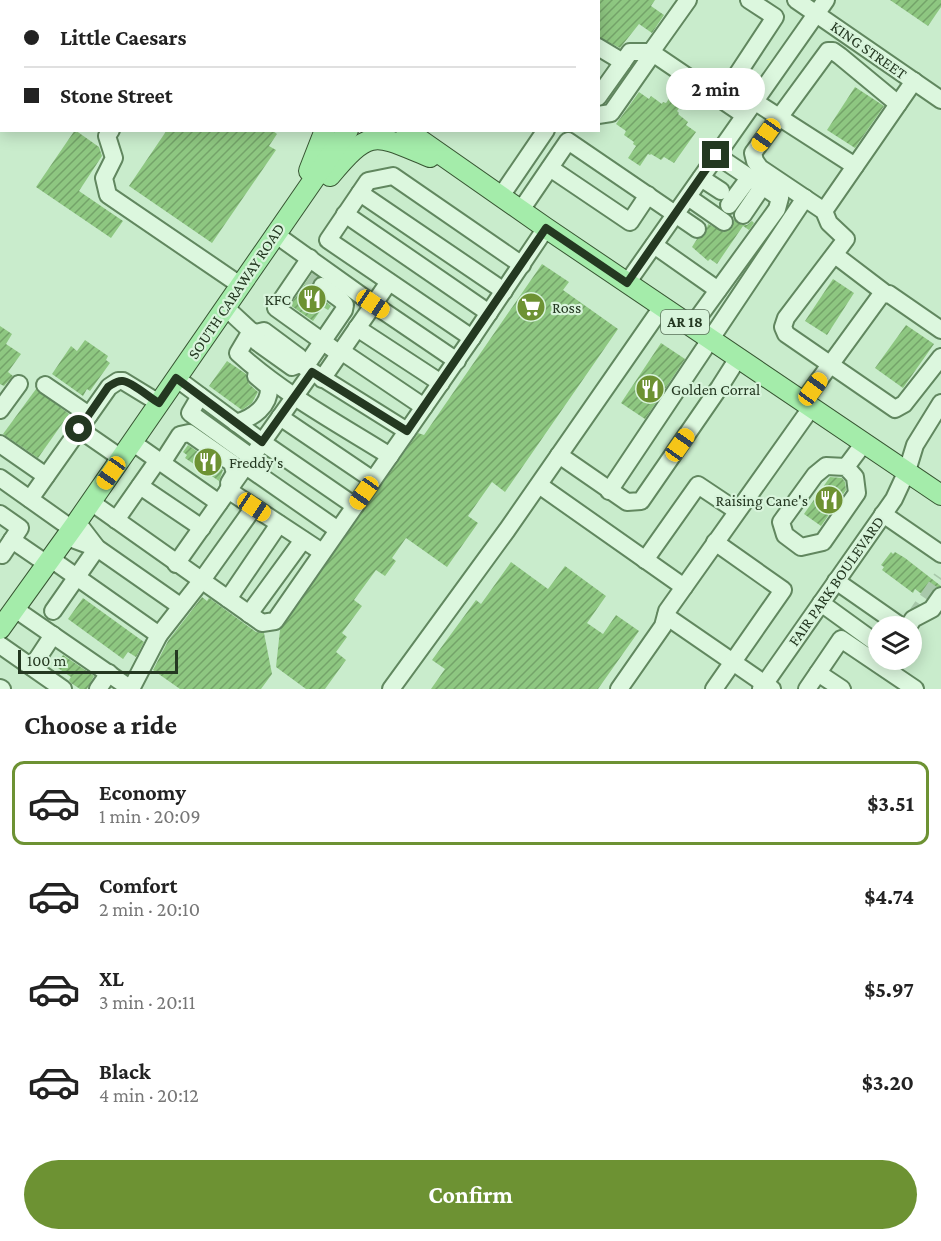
<!DOCTYPE html>
<html lang="en">
<head>
<meta charset="utf-8">
<style>
	body { margin:0; font-family:"Crimson Pro",serif; background:#f6f6f6; color:#222; height:100vh; display:flex; flex-direction:column; font-size:22px; white-space:nowrap }
	* { box-sizing:border-box; margin:0 }
	p { font-size:20px; color:#767676 }
	.icon { flex:none; width:33px; height:33px; fill:none; stroke:currentColor; stroke-width:2; stroke-linecap:round; stroke-linejoin:round }
	.map { position:relative; height:689px; overflow:hidden }
	.drawer { display:flex; flex-direction:column; background:#fff; flex:1 }
	.drawer>* { flex:none }
	.hud { position:absolute; left:0px; top:0px; width:600px; height:132px; box-shadow:0 3px 15px #0003; display:grid; align-content:center; height:132px; padding:0 24px; background:#fff }
	.tools { position:absolute; left:868px; top:616px; display:grid; gap:12px }
	.tools a { display:grid; place-items:center; width:54px; height:54px; border-radius:50%; background:#fff; box-shadow:0 3px 15px #0003; font-size:30px }
	.scale { position:absolute; left:18px; bottom:15px; width:160px; box-sizing:border-box; padding-left:6px; border:3px solid #243821; border-top:0; font-size:16px; line-height:21px; white-space:nowrap; color:#243821; -webkit-text-stroke:4px #d8f4db; paint-order:stroke }
	.end { position:absolute; width:27px; height:27px; margin:-14px; border:8px solid #243821; background:#fff; box-shadow:0 0 0 3px #fff }
	.from { border-radius:50% }
	.bubble { position:absolute; height:42px; border-radius:21px; background:#fff; box-shadow:0 3px 15px #0003; font-size:20px; font-weight:700; line-height:42px; text-align:center }
	.car { position:absolute; width:18px; height:36px; margin:-18px -9px; border-radius:8px; box-shadow:0 0 4px 2px #0007; background:linear-gradient(#f5c518 24%,#345 0 40%,#f5c518 0 76%,#345 0 86%,#f5c518 0) }
	.hud b { display:flex; align-items:center; gap:21px; height:57px; font-size:22px }
	.hud b+b { border-top:2px solid #e0e0e0 }
	.hud i { width:15px; height:15px; background:#222 }
	ul { padding:0; list-style:none }
	li { display:flex; align-items:center; gap:18px; height:84px; margin:0 12px 9px; padding:0 12px; border:3px solid transparent; border-radius:12px }
	li div { flex:1 }
	li b { display:block; font-size:22px }
	li em { font-style:normal; font-weight:700 }
	li.on { border-color:#6d9233 }
	li>.icon { width:54px; height:54px; stroke-width:1.5 }
	h2 { padding:0 24px; font-size:27px; line-height:72px }
	.button { display:flex; gap:12px; margin-top:auto; padding:12px 24px }
	.button a { flex:1; height:69px; border-radius:36px; background:#6d9233; color:#fff; font-size:24px; font-weight:700; line-height:69px; text-align:center }
	.map>svg:first-child { display:block }
	.building { fill:url(#building-hatch) }
	.lines { fill:none; stroke-linecap:round; stroke-linejoin:round }
	.minor-tunnel { stroke:#a8c8aa; stroke-width:16; stroke-dasharray:16 8; stroke-linecap:butt }
	.minor-casing { stroke:#61875f; stroke-width:20 }
	.major-casing { stroke:#375532; stroke-width:22 }
	.minor { stroke:#dcf7de; stroke-width:16 }
	.major { stroke:#a4ecaa; stroke-width:20 }
	.route { stroke:#243821; stroke-width:8 }
	.labels { text-anchor:middle; dominant-baseline:central; stroke-width:4.5; stroke-linejoin:round; paint-order:stroke }
	.shield { fill:#d8f4db; stroke:#5a7059; stroke-width:1.5 }
	.shield-label { font-size:15px; font-weight:bold; fill:#243821 }
	.street-label { font-size:16px; fill:#243821; stroke:#d8f4db }
	.poi-label { font-size:16px; fill:#243821; stroke:#d8f4db; text-anchor:start }
</style>
</head>
<body>
<div class="map">
<svg width="941" height="689" viewBox="0 0 941 689">
	<defs>
		<pattern id="building-hatch" width="6" height="6" patternUnits="userSpaceOnUse" patternTransform="scale(1.5)"><rect width="6" height="6" fill="#8ec781"/><path d="M-1 1l2-2M0 6l6-6M5 7l2-2" fill="none" stroke="#74a369"/></pattern>
	</defs>
	<rect width="100%" height="100%" fill="#c9eccc"/>
	<g class="building">
		<path d="M598 0H655L651 6 664 15 652 33 639 24 620 48 598 37Z"/>
		<path d="M890 0H941V7L928 26Z"/>
		<path d="M855 87 884 106 855 148 827 130Z"/>
		<path d="M675 90 686 98 677 111 679 113 678 114 688 122 686 125 696 132 674 163 664 157 661 160 651 154 650 155 648 154 640 166 628 158 636 146 633 144 634 142 624 135 626 131 616 124 639 92 649 99 651 96 662 104 663 102 666 103Z"/>
		<path d="M75 130 99 147 102 156 79 191 123 221 111 238 36 187Z"/>
		<path d="M167 130H272L277 134 269 146 276 150 212 243 129 186Z"/>
		<path d="M734 220 742 225H747L752 221 754 223 749 230 743 226 717 264 710 259 708 261 692 247 697 239 705 235 708 224 724 232 732 228Z"/>
		<path d="M542 264 569 282 563 290 618 329 505 492 492 482 468 516 478 523 447 567 406 538 392 558 396 561 385 576 376 570 354 600 362 606 342 633 347 637 336 652 346 660 325 689H306L276 667 280 630 418 433 424 435Z"/>
		<path d="M312 274 317 277 312 284 313 291 331 306 328 310 323 307 313 321 290 305Z"/>
		<path d="M833 279 854 293 827 335 805 321Z"/>
		<path d="M906 325 934 344 903 388 875 368Z"/>
		<path d="M0 326 12 334 6 344 21 354 8 372 13 376 4 386 0 384Z"/>
		<path d="M85 340 108 356 106 360 110 363 90 391 87 389 83 396 52 374 71 346 77 351Z"/>
		<path d="M661 343 685 359 645 419 621 403Z"/>
		<path d="M227 361 246 374 249 384 258 392 252 403 242 410 209 386Z"/>
		<path d="M36 389 69 414 38 458 3 434Z"/>
		<path d="M188 445 223 470 219 481 185 458 187 455 183 452Z"/>
		<path d="M830 477 842 478 845 482 846 490 821 526 804 514Z"/>
		<path d="M891 552 893 554 895 552 905 558 941 586 933 590 927 598 915 589 913 593 882 570 884 567 881 565Z"/>
		<path d="M511 562 548 589 565 566 606 596 587 623 603 634 616 615 639 631 598 689H431L445 669 432 660 476 600 481 604Z"/>
		<path d="M202 597 207 601 209 598 256 632 264 633 272 674 261 689H180L153 670 168 641Z"/>
		<path d="M83 598 144 642 136 657 128 652 123 659 68 619Z"/>
		<path d="M63 655 94 676 87 689H80L71 683 69 680 71 677 55 666Z"/>
	</g>
	<g class="lines">
		<g class="minor-tunnel">
			<path d="M309 278 322 286"/>
			<path d="M913 619 941 578"/>
		</g>
		<g class="minor-casing">
			<g id="minor">
				<path d="M531 0 533 2"/>
				<path d="M796 0 941 100"/>
				<path d="M53 2 54 0"/>
				<path d="M120 2 121 0"/>
				<path d="M228 2 229 0"/>
				<path d="M598 47 623 62 630 52H651L744 115"/>
				<path d="M651 52 688 0"/>
				<path d="M598 97 623 62"/>
				<path d="M721 99 775 17 749 0"/>
				<path d="M754 101 855 166"/>
				<path d="M898 104 840 56 833 51H828L753 153 755 161 760 168 824 211 829 223 846 239 786 318 783 327 786 334 895 409 904 404 941 357"/>
				<path d="M598 115 611 113 653 53"/>
				<path d="M111 130 107 136 114 158 104 178 108 195 240 285"/>
				<path d="M550 168 630 222 648 195"/>
				<path d="M701 178 721 191"/>
				<path d="M360 193 504 291"/>
				<path d="M501 196 546 130"/>
				<path d="M688 197 724 222"/>
				<path d="M729 205 749 178"/>
				<path d="M521 210 568 141 697 229"/>
				<path d="M824 211 914 81"/>
				<path d="M345 214 489 313"/>
				<path d="M743 215 762 187"/>
				<path d="M275 234 373 304 457 361"/>
				<path d="M654 245 718 290"/>
				<path d="M835 255 885 293"/>
				<path d="M310 258 276 308 340 354"/>
				<path d="M627 283 826 0"/>
				<path d="M225 307 251 331 256 333 264 331 299 357 300 364 407 431"/>
				<path d="M692 326 777 209 780 198 716 155"/>
				<path d="M357 328 441 383"/>
				<path d="M251 331 238 353C283 394 339 424 390 456"/>
				<path d="M256 333 257 342 292 367 300 364"/>
				<path d="M472 338 328 240 368 181 393 176 522 265"/>
				<path d="M341 351 424 407"/>
				<path d="M305 367 344 310 345 305 341 300 322 286"/>
				<path d="M176 378 262 442 355 506"/>
				<path d="M322 379 389 282"/>
				<path d="M45 385 89 415"/>
				<path d="M200 396 190 413 251 457"/>
				<path d="M803 402 881 295 889 294 941 330"/>
				<path d="M0 410 19 384"/>
				<path d="M280 417 373 480"/>
				<path d="M236 423C253 418 270 406 269 387L256 376"/>
				<path d="M79 429 121 458"/>
				<path d="M132 442 219 503"/>
				<path d="M0 444 46 476"/>
				<path d="M559 455 627 502 641 501 719 388 738 358"/>
				<path d="M162 463 180 435 189 433 232 463 235 473 229 483"/>
				<path d="M246 466 338 530"/>
				<path d="M846 467 855 477 857 493 823 542 801 547 785 535 781 522 815 475 826 466 846 467 864 443"/>
				<path d="M0 478 72 529"/>
				<path d="M539 485 684 587"/>
				<path d="M140 486 202 528"/>
				<path d="M228 490 322 552"/>
				<path d="M609 491 805 198"/>
				<path d="M30 499 109 387 118 381H123L159 403"/>
				<path d="M91 502 262 623 275 621 472 338 546 228"/>
				<path d="M0 514 20 528 2 555 0 554"/>
				<path d="M883 514 941 554"/>
				<path d="M116 520 158 460"/>
				<path d="M77 522 97 548 180 606"/>
				<path d="M12 540 47 564"/>
				<path d="M51 559 159 635"/>
				<path d="M645 560 698 485 737 511"/>
				<path d="M176 564 312 372"/>
				<path d="M836 581 902 627"/>
				<path d="M228 599 279 524"/>
				<path d="M821 603 879 645"/>
				<path d="M15 609 131 689 159 635 202 580 254 507"/>
				<path d="M53 611 97 548 67 537"/>
				<path d="M249 614 303 540"/>
				<path d="M666 616 772 689"/>
				<path d="M908 627 913 619 932 609 941 596"/>
				<path d="M0 645 63 689"/>
				<path d="M32 667 53 635"/>
				<path d="M818 673 842 689"/>
				<path d="M0 688 2 689"/>
				<path d="M98 689 109 673"/>
				<path d="M391 689 507 530 662 307"/>
				<path d="M619 689 663 626 667 611 811 408"/>
				<path d="M714 689 783 590 715 542"/>
				<path d="M761 689 894 499 907 471 915 445 941 403"/>
				<path d="M807 689 841 639 915 689"/>
			</g>
		</g>
		<g class="major-casing">
			<g id="major">
				<path d="M213 0 216 2"/>
				<path d="M439 2 440 0"/>
				<path d="M406 130 546 228 941 495"/>
				<path d="M309 171 325 130"/>
				<path d="M330 176C371 127 374 134 430 157"/>
				<path d="M0 629 77 522 348 130"/>
			</g>
		</g>
		<use href="#minor" class="minor"/>
		<use href="#major" class="major"/>
	</g>
	<g class="lines">
		<path class="route" d="M79 429 108 387C113 384 117 380 123 381 132 382 150 398 159 403L176 378 262 442 312 372 407 431 546 228 627 283 716 155"/>
	</g>
	<defs>
		<g id="restaurant-disc" transform="scale(1.5)"><circle r="9.5" fill="#6d9233" stroke="#d8f4db"/><path d="M-5-6h1v4h1v-4h1v4h1v-4h1v5L-1.5 .5V6h-2V.5L-5-1ZM5-6V6H3V1.5H1.5Q1.5-4 5-6Z" fill="#fff"/></g>
		<g id="supermarket-disc" transform="scale(1.5)"><circle r="9.5" fill="#6d9233" stroke="#d8f4db"/><path d="M-6-5.5h2.5l.6 2H6L4.5 2H-2.5L-4.4-4H-6ZM-1.5 3.2a1.3 1.3 0 1 0 .1 0ZM3 3.2a1.3 1.3 0 1 0 .1 0Z" fill="#fff"/></g>
	</defs>
	<g fill-rule="evenodd">
		<use href="#restaurant-disc" x="312" y="299"/>
		<use href="#supermarket-disc" x="531" y="307"/>
		<use href="#restaurant-disc" x="650" y="389"/>
		<use href="#restaurant-disc" x="208" y="462"/>
		<use href="#restaurant-disc" x="829" y="500"/>
	</g>
	<g class="labels">
		<rect class="shield" x="661" y="310" width="48" height="24" rx="4.5"/>
		<g class="shield-label">
			<text x="685" y="322">AR 18</text>
		</g>
		<g class="street-label">
			<text transform="translate(869 50) rotate(35)">KING STREET</text>
			<text transform="translate(236 291) rotate(-56)">SOUTH CARAWAY ROAD</text>
			<text transform="translate(836 581) rotate(-55)">FAIR PARK BOULEVARD</text>
		</g>
		<g class="poi-label">
			<text x="291" y="299" text-anchor="end">KFC</text>
			<text x="552" y="307">Ross</text>
			<text x="671" y="389">Golden Corral</text>
			<text x="229" y="462">Freddy's</text>
			<text x="808" y="500" text-anchor="end">Raising Cane's</text>
		</g>
	</g>
</svg>
<div class="tools">
<a><svg class="icon" aria-label="layers" viewBox="0 0 24 24"><path d="M12 4l9 5-9 5-9-5zM3 14l9 5 9-5"/></svg></a>
</div>
<div class="scale">100 m</div>
<i class="end from" style="left:79px;top:429px"></i>
<i class="end" style="left:716px;top:155px"></i>
<div class="bubble" style="left:666px;top:68px;width:99px">2 min</div>
<i class="car" style="left:766px;top:135px;rotate:215deg"></i>
<i class="car" style="left:373px;top:304px;rotate:124deg"></i>
<i class="car" style="left:813px;top:389px;rotate:36deg"></i>
<i class="car" style="left:680px;top:445px;rotate:35deg"></i>
<i class="car" style="left:111px;top:473px;rotate:215deg"></i>
<i class="car" style="left:364px;top:493px;rotate:215deg"></i>
<i class="car" style="left:254px;top:507px;rotate:124deg"></i>
<div class="hud">
<b><i class="from"></i>Little Caesars</b>
<b><i></i>Stone Street</b>
</div>
</div>
<section class="drawer">
<h2>Choose a ride</h2>
<ul>
<li class="on"><svg class="icon" aria-label="car" viewBox="0 0 24 24"><path d="M5 17H2v-5l4-1 3-4h7l3 4 3 1v5h-3M9 17h6M6 11h13"/><circle cx="7" cy="17" r="2"/><circle cx="17" cy="17" r="2"/></svg><div><b>Economy</b><p>1 min · 20:09</p></div><em>$3.51</em></li>
<li><svg class="icon" aria-label="car" viewBox="0 0 24 24"><path d="M5 17H2v-5l4-1 3-4h7l3 4 3 1v5h-3M9 17h6M6 11h13"/><circle cx="7" cy="17" r="2"/><circle cx="17" cy="17" r="2"/></svg><div><b>Comfort</b><p>2 min · 20:10</p></div><em>$4.74</em></li>
<li><svg class="icon" aria-label="car" viewBox="0 0 24 24"><path d="M5 17H2v-5l4-1 3-4h7l3 4 3 1v5h-3M9 17h6M6 11h13"/><circle cx="7" cy="17" r="2"/><circle cx="17" cy="17" r="2"/></svg><div><b>XL</b><p>3 min · 20:11</p></div><em>$5.97</em></li>
<li><svg class="icon" aria-label="car" viewBox="0 0 24 24"><path d="M5 17H2v-5l4-1 3-4h7l3 4 3 1v5h-3M9 17h6M6 11h13"/><circle cx="7" cy="17" r="2"/><circle cx="17" cy="17" r="2"/></svg><div><b>Black</b><p>4 min · 20:12</p></div><em>$3.20</em></li>
</ul>
<div class="button"><a>Confirm</a></div>
</section>
</body>
</html>
